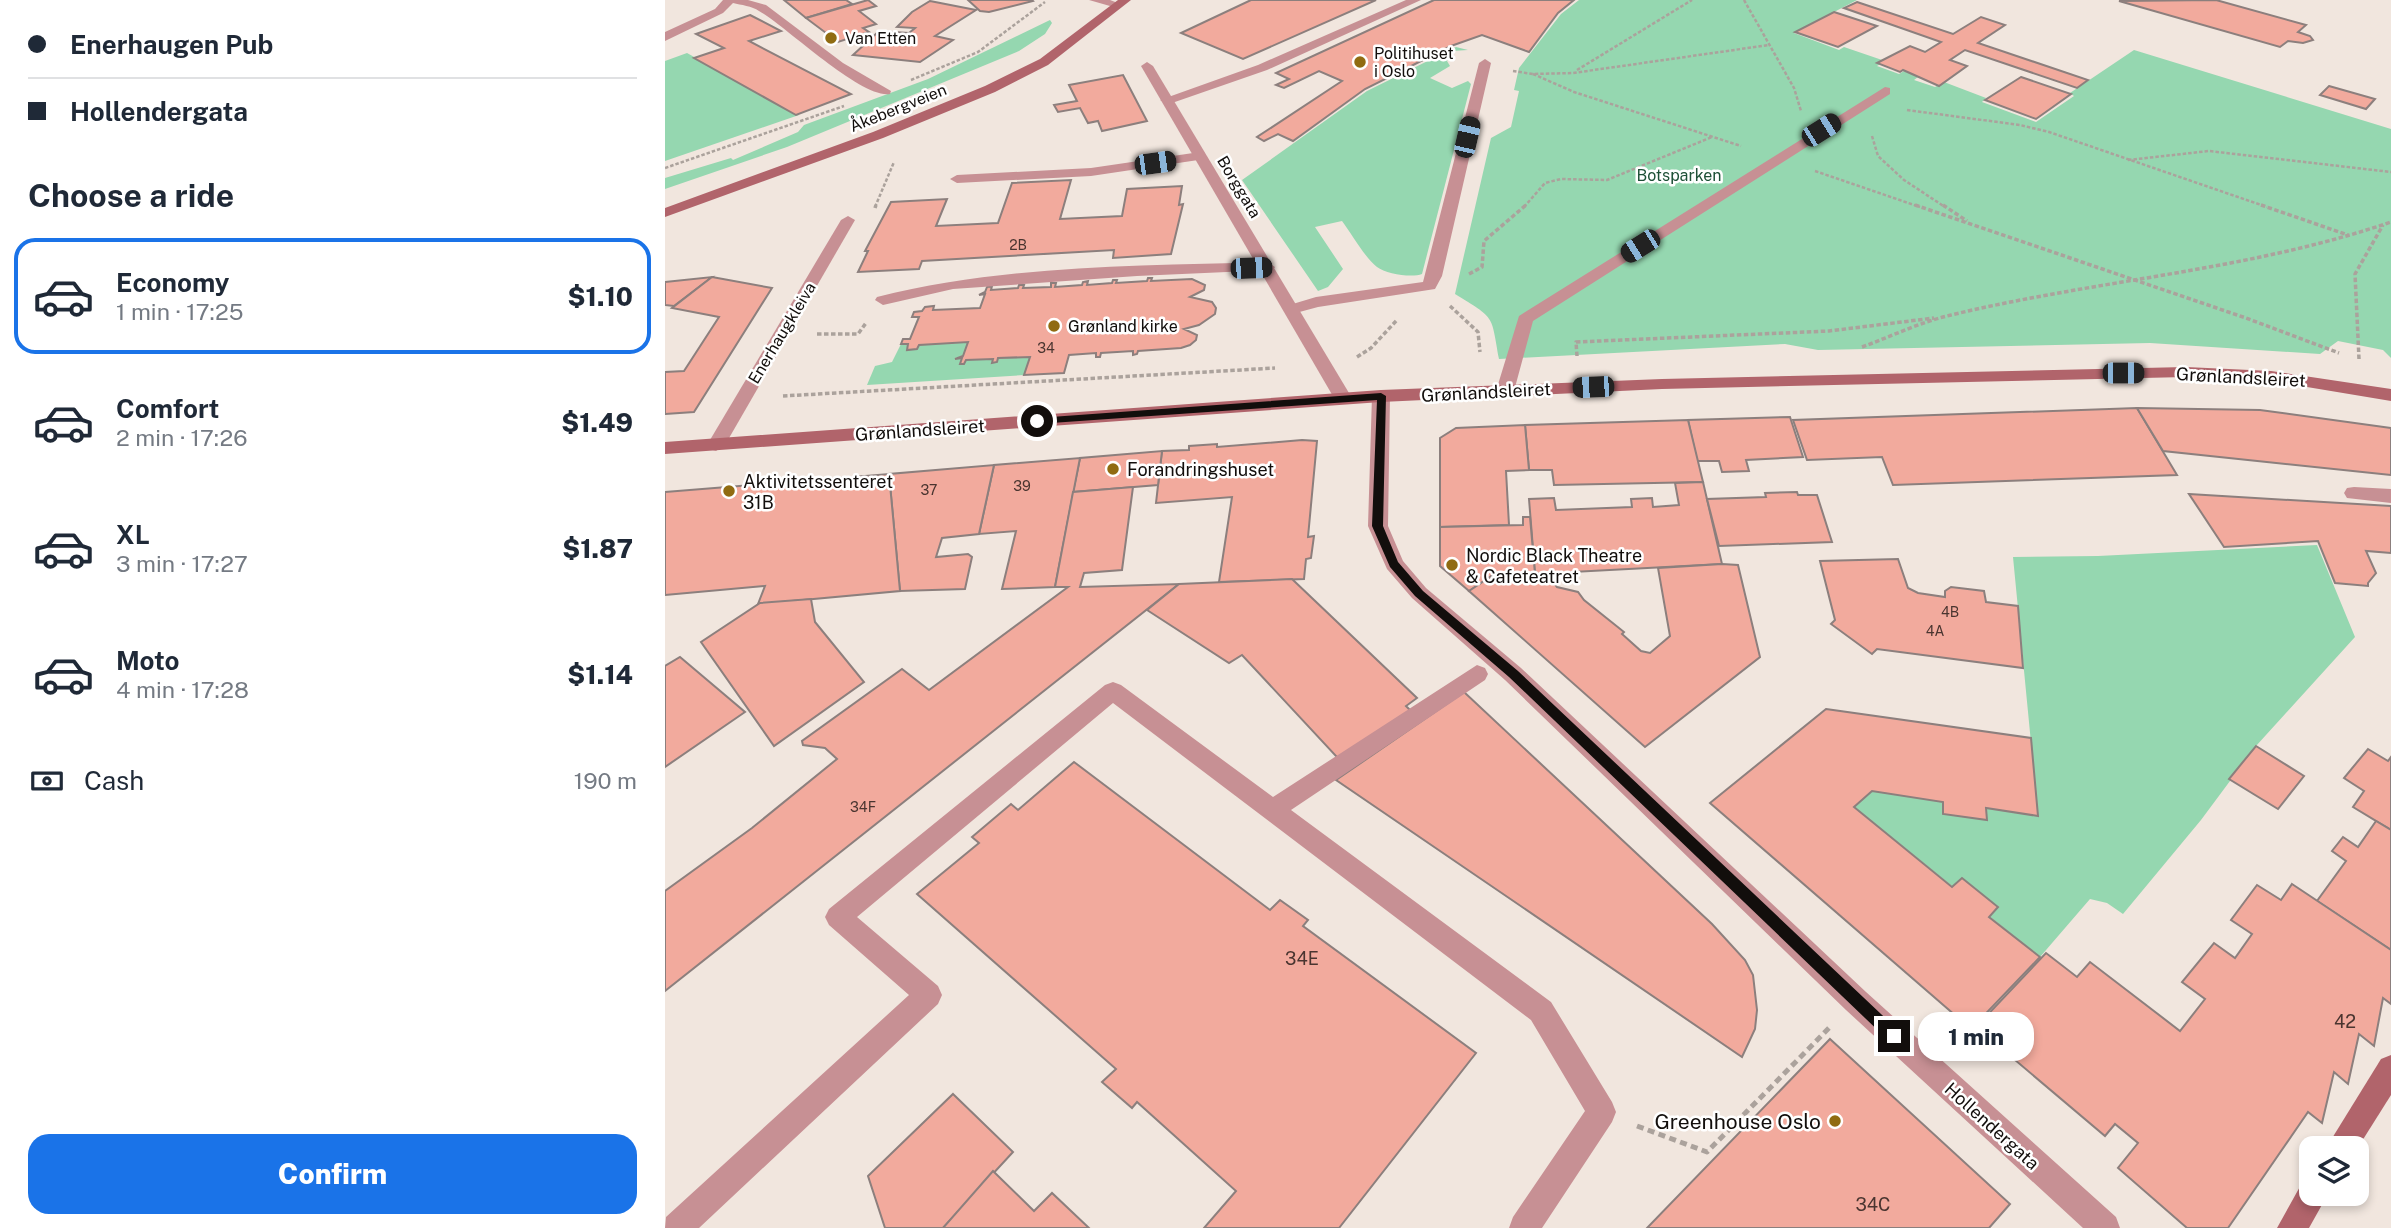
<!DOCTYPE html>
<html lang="en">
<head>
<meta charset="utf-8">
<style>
	body { margin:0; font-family:"Public Sans",sans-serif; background:#f6f6f7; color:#1f2937; height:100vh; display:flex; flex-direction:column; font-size:26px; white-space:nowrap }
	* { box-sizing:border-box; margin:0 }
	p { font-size:23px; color:#747a83 }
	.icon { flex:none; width:38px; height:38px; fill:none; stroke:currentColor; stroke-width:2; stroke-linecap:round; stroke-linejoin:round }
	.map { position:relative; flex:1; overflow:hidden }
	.side { display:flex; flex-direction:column; background:#fff; width:665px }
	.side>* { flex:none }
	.banner { display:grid; align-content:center; height:154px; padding:0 28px; background:#fff }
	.tools { position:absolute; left:1634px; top:1136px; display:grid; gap:14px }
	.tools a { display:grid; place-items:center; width:70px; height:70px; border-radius:14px; background:#fff; box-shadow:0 4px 10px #0003; font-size:35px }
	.end { position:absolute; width:32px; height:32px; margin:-16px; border:9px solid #120e0c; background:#fff; box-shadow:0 0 0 4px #fff }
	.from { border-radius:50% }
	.bubble { position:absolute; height:49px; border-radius:21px; background:#fff; box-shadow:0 4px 10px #0003; font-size:23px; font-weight:800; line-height:49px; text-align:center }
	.car { position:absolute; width:21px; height:42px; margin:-21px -10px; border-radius:9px; box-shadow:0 0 5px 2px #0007; background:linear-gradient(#222 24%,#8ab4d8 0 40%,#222 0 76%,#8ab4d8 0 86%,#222 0) }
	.banner b { display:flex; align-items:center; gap:24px; height:66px; font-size:26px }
	.banner b+b { border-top:2px solid #e0e1e3 }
	.banner i { width:18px; height:18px; background:#1f2937 }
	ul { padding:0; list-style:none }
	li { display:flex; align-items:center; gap:21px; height:116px; margin:0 14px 10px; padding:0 14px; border:4px solid transparent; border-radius:21px }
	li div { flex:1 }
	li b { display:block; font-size:26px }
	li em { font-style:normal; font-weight:800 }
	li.active { border-color:#1a73e8 }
	li>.icon { width:63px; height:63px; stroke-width:1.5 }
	h2 { padding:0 28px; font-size:32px; line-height:84px }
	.pay { display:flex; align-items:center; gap:18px; height:77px; padding:0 28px; font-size:26px }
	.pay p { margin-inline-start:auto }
	.primary-button { display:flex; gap:14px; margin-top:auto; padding:14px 28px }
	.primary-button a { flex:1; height:80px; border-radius:21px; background:#1a73e8; color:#fff; font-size:28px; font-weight:800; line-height:80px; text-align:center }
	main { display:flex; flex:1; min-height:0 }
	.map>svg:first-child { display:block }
	.green { fill:#95d7b0 }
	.building { fill:#f2aa9d; stroke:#8c7f7d; stroke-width:2 }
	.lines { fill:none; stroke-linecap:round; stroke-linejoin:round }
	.path-far2 { stroke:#aba29c; stroke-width:2.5; stroke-dasharray:3.5 2; stroke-linecap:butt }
	.path-far1 { stroke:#aba29c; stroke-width:3.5; stroke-dasharray:4.5 2.5; stroke-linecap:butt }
	.path { stroke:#aba29c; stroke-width:5; stroke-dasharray:7 4.5; stroke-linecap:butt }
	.lane { fill:#c79094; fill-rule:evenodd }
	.street { fill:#c79094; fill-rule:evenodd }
	.secondary { fill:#b1646b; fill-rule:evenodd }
	.route { fill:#120e0c }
	.poi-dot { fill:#906b11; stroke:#fff; stroke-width:2.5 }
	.labels { text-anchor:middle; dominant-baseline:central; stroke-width:5; stroke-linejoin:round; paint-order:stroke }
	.number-label { font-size:14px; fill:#4a3530 }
	.far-poi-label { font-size:16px; fill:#120e0c; stroke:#fff; text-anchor:start }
	.far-street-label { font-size:16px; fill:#120e0c; stroke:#fff }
	.far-park-label { font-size:16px; fill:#1d5036; stroke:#fff }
	.street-label { font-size:18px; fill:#120e0c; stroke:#fff }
	.poi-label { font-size:18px; fill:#120e0c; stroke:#fff; text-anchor:start }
	.near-number-label { font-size:18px; fill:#4a3530 }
	.near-poi-label { font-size:21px; fill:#120e0c; stroke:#fff; text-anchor:end }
</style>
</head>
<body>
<main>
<section class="side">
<div class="banner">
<b><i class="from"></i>Enerhaugen Pub</b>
<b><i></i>Hollendergata</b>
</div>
<h2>Choose a ride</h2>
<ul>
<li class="active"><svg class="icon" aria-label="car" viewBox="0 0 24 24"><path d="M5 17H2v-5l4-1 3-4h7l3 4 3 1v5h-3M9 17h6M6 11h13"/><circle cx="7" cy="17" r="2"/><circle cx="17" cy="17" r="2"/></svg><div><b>Economy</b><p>1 min · 17:25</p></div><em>$1.10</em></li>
<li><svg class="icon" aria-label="car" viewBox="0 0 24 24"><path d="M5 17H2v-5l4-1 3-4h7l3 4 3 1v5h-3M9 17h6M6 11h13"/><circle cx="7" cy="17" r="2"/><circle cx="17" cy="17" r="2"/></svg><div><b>Comfort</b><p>2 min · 17:26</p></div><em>$1.49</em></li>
<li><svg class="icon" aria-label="car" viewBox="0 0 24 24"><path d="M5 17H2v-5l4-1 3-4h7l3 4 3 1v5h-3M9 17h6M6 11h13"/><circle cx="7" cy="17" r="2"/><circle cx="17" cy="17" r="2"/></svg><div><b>XL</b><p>3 min · 17:27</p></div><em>$1.87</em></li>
<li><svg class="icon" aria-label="car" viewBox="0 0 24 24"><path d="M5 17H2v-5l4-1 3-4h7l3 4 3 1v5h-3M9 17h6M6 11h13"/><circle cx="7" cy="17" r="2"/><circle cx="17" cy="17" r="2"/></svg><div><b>Moto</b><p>4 min · 17:28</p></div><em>$1.14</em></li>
</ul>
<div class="pay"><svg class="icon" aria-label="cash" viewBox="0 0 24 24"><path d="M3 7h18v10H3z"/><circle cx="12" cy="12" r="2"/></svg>Cash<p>190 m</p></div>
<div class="primary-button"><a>Confirm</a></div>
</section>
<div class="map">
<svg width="1726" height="1228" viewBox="0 0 1726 1228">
	<rect width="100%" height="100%" fill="#f1e6de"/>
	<g class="green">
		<path d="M914 0H1192L1129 33 1174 50 1179 47 1220 61 1212 66 1234 74 1239 71 1253 77 1249 80 1270 87 1279 82 1321 98 1317 102 1371 122 1409 96 1405 93 1469 50 1726 129V358L1718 350 1673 341 1655 354 1485 343 1153 350 1120 344 834 359C826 313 830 319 790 294L826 138 846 127 854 91 849 90 854 68 896 14Z"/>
		<path d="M385 20 387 23 380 34 354 51 122 147 0 189V178L66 158 68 160 133 132 139 125 263 79Z"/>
		<path d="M791 47 803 50 787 51 782 61 785 66 765 78 787 88 803 81 806 84 757 274C747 278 721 274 712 267 701 259 686 233 677 221L650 227 678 269 663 287 653 291 577 180 702 91Z"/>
		<path d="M22 53 134 115 0 161V61Z"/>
		<path d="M303 342 298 356 290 358H297L296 364 301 360 365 357 359 375 202 385 210 366 227 362 236 344H243V350L252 349 254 345Z"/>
		<path d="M1652 545 1690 637 1591 746 1536 820 1458 914 1442 903 1425 899 1375 957 1189 807 1207 791 1278 802 1322 820 1321 808 1373 815 1348 557 1433 556Z"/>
	</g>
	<g class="building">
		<path d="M119 0H181L187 4 141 18Z"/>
		<path d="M203 0 211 6 194 11 211 24 198 28 204 32 173 42 141 18Z"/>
		<path d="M303 0H367L368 1 324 12 315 11Z"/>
		<path d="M586 0H711L578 59 516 33Z"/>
		<path d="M769 0H909L893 13 864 52 817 35 786 46 700 89 628 141 613 134 599 141 592 137 677 81 654 71 619 88 611 85 624 79 611 73Z"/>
		<path d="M1551 0 1641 25 1633 32 1645 36 1648 40 1638 43 1623 41 1615 47 1454 1Z"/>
		<path d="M265 1 311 10 270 36 288 40 255 62 188 55 214 31 244 33 250 28 232 27 247 12Z"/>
		<path d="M1192 2 1288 34 1316 17 1340 25 1313 43 1423 80 1412 88 1300 50 1285 60 1302 66 1274 86 1238 70 1235 72 1212 63 1245 46 1260 52 1276 42 1179 8Z"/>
		<path d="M1169 12 1212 26 1173 47 1130 32Z"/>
		<path d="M85 15 116 31 84 41 186 94 131 115 29 58 59 48 31 34Z"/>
		<path d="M458 75 482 121 437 131 433 121 423 123 415 108 393 112 389 105 412 101 404 85Z"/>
		<path d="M1356 77 1406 94 1371 119 1320 100Z"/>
		<path d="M1664 86 1710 99 1701 109 1655 95Z"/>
		<path d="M406 180 395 219 457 216 462 189 517 186 514 205 518 204 506 254 448 258 449 250 257 261 254 269 193 272 203 251H200L226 202 282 199 271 226 333 223 347 183Z"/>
		<path d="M47 277 9 306 0 305V282Z"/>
		<path d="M47 277 107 288 29 412 0 414V372L19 371 54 317 7 308Z"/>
		<path d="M483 278H487L486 281 527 279 540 285 539 290 525 297 547 302 551 308 550 314 534 325 519 329 532 335 531 340 525 345 516 348 473 351 472 354 468 355V351L436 353 435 357H431V353L404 355 399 373 359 375 365 357 333 358 332 362 327 363 328 359 301 360 299 364H295L297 358 290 359 298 356 303 342 254 345 252 349 242 350 243 344H236L238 339H245L254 317H247L249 312 257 311 260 307 269 306 268 310 315 308 320 294 314 295 320 292 322 287 327 286 326 290 353 288 354 285H359L358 288 386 287V283H391L390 287 417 285 418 282 423 281 422 285 447 283 448 280H452L451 283 482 281Z"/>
		<path d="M1472 408 1512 475 1228 485 1217 457 1142 460 1128 420Z"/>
		<path d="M1472 408 1595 410 1726 428V475L1498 451Z"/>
		<path d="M1125 417 1138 457 1081 460 1084 471 1057 472 1054 461H1032L1023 420Z"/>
		<path d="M1023 420 1038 482 889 485 887 470H864L860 425Z"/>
		<path d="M860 425 864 470 841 471 844 525 775 527V438L791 428Z"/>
		<path d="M637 440 652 441 643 537 649 536 646 558 641 559 639 579 554 582 567 497 491 503 497 451 524 450V446L552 444V447Z"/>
		<path d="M497 451 493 485 408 492 415 458Z"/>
		<path d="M415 458 390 587 337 589 351 531 314 534 329 465Z"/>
		<path d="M329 465 314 534 277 538 271 557 303 554 307 557 300 589 235 591 224 474Z"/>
		<path d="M224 474 235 591 93 604 100 586 0 595V492Z"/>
		<path d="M1038 482 1057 564 870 574 864 499 889 498 891 510 967 507 966 499 987 498 988 507 1014 505 1010 483Z"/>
		<path d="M468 487 457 570 419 573 415 587 514 584 0 991V891L87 828 172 759 160 748 138 745 137 741 237 669 264 690 403 587H390L408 492Z"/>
		<path d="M1132 492 1133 495H1152L1167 542 1054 546 1042 499 1101 497 1100 493Z"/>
		<path d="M1524 494 1726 506V553L1701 551 1711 573 1703 583V586L1670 583 1653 541 1559 547Z"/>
		<path d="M858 517H865L870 574 828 575 804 591 775 566V527L858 525Z"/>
		<path d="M1233 559 1243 588 1253 593 1280 597V591L1286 587 1319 591 1321 602 1353 606 1358 668 1212 649 1207 654 1166 624 1170 620 1155 561Z"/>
		<path d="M1057 564 1073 565 1095 657 980 747 804 591 828 575 888 574 889 583 892 587 913 592 919 600 959 632 957 634 976 651 985 653 1005 636 993 568Z"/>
		<path d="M627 579 752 698 741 706 756 721 684 770 577 655 564 663 482 610 514 584Z"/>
		<path d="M146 599 150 622 199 682 109 746 36 642 95 603Z"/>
		<path d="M15 657 80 712 0 767V666Z"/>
		<path d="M799 692 1047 924 1080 960 1088 975 1092 1010 1090 1029 1077 1057 671 780Z"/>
		<path d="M1161 709 1366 738 1373 816 1321 808 1322 820 1278 814V802L1207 791 1189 807 1287 887 1297 878 1333 907 1324 917 1375 957 1306 1029 1045 803Z"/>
		<path d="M1591 746 1639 776 1613 809 1564 779Z"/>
		<path d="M1703 749 1723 761 1726 757V830L1688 807 1699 791 1679 778Z"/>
		<path d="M409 762 605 910 615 900 643 920 638 926 811 1053 674 1228H539L571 1191 472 1102 467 1108 437 1082 451 1069 252 894 314 843 307 837 346 804 353 810Z"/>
		<path d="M1711 821 1726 830V950L1652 901 1681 861 1667 851 1678 837 1693 847Z"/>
		<path d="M1627 884 1726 950V1004L1718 998 1709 1046 1694 1034 1683 1084 1669 1072 1657 1123 1643 1112 1563 1228H1522L1453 1168 1473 1143 1450 1124 1440 1136 1311 1027 1381 953 1412 977 1425 962 1515 1031 1540 999 1517 982 1549 943 1570 958 1587 934 1566 920 1592 885 1616 900Z"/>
		<path d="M1165 1039 1345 1204 1324 1228H982Z"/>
		<path d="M288 1094 348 1152 278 1228H220L203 1176Z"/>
		<path d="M328 1171 369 1211 387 1193 424 1228H278Z"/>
	</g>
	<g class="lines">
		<g class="path-far2">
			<path d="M1079 0 1129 88 1136 111"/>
			<path d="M912 70 1027 0"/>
			<path d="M848 71 868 74 908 73 1104 45"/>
			<path d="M868 74 909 92 1076 146"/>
			<path d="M246 80 313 52 380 2"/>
			<path d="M1242 110 1355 125 1384 132 1602 207"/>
			<path d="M1207 136 1213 156 1239 180 1280 207"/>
			<path d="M1463 160 1544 151 1726 172"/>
			<path d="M0 168 179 106"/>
			<path d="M1150 171 1255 207"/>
			<path d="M210 207 229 162"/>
			<path d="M859 207 880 183 896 179 942 180 1047 137"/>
		</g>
		<g class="path-far1">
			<path d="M1250 205 1581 318 1674 353"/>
			<path d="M1278 205 1302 221"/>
			<path d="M1596 205 1683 235"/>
			<path d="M210 208 211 205"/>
			<path d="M804 274 817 267 819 241 861 205"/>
			<path d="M785 306 813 332 815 352"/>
			<path d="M152 334H193L201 323"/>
			<path d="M1197 347C1225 337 1253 323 1282 316 1429 280 1583 271 1726 222"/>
			<path d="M912 356 911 342 1164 331 1269 318"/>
			<path d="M692 357 706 348 732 320"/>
			<path d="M1694 359 1690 274 1718 225"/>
			<path d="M118 396 610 368"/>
		</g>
		<path class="path" d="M972 1126 1042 1152 1165 1027"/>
		<g class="lane">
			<path d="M741 0H756L602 70 507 103 502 104 495 100 593 65Z"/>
			<path d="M820 59 826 63 777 276 770 289 653 307 627 314 621 312 619 309 621 306 651 297 758 282 814 63Z"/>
			<path d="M1220 87 1225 88V94L868 321 849 391 846 395H834L831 391 854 316Z"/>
			<path d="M535 152 540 153V159L426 176 292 183 285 179 292 175 426 168Z"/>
			<path d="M183 216 190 220 60 445 51 451 44 449 42 445 176 220Z"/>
			<path d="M602 262 610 267 608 270 472 276 288 289 218 305 210 300 212 297C339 265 472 266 602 262Z"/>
			<path d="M1689 487 1726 489V503L1682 498 1679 493 1682 488Z"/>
			<path d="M812 665 820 668 823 674 820 680 626 810 886 1002 947 1102 951 1112 947 1122 877 1228H844L848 1217 920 1111 866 1020 448 703 192 917 273 986 277 995 273 1004 34 1228H0L1 1217 244 995 164 925 160 917 164 909 440 685 448 682 456 685 608 797Z"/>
		</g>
		<g class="street">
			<path d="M58 0H83L101 5 178 63 226 91 225 94C196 99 121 26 94 11 87 6 76 5 68 3L58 13 0 41V32L50 9Z"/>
			<path d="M424 0H445L458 5 452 8Z"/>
			<path d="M482 62 488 66 687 398 684 402H672L669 398 476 66Z"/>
			<path d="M716 390 725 396 723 526 738 561 761 588 856 668 1201 992 1451 1217 1455 1228H1418L1181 1010 840 680 747 598 722 569 703 526 707 396Z"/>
		</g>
		<g class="secondary">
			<path d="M453 0H466L383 65 330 92 218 138 0 217V208L208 132 320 86 375 59Z"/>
			<path d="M1521 367 1606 371 1726 389V401L1606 381 1521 377 997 389 716 402 0 454V442L716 390 997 379Z"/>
			<path d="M1726 1055V1095L1692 1149 1661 1148 1716 1059Z"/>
			<path d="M1647 1180V1194H1663L1644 1228H1612L1637 1183Z"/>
		</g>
	</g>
	<path class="route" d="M716 393 721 396 718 526 733 562 758 591 853 671 1234 1031 1236 1036 1234 1041 1229 1043 1224 1041 844 677 750 596 725 567 707 526 712 400 372 424 367 421 372 418Z"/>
	<g class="poi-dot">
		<circle cx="166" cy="38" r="7"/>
		<circle cx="695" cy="62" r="7"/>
		<circle cx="389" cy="326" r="7"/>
		<circle cx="448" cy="469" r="7"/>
		<circle cx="64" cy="491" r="7"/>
		<circle cx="787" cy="565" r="7"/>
		<circle cx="1170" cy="1121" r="7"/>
	</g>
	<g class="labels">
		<g class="number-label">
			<text x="353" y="245">2B</text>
			<text x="381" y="348">34</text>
			<text x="357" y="486">39</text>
			<text x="264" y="490">37</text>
			<text x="1285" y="612">4B</text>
			<text x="1270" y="631">4A</text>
			<text x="198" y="807">34F</text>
		</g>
		<g class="far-poi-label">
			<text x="180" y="38">Van Etten</text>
			<text x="709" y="53">Politihuset<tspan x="709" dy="18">i Oslo</tspan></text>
			<text x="403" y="326">Grønland kirke</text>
		</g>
		<g class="far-street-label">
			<text transform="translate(233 108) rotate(-22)">Åkebergveien</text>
			<text transform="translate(574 187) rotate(59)">Borggata</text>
			<text transform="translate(117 333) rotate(-59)">Enerhaugkleiva</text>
		</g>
		<g class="far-park-label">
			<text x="1014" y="175">Botsparken</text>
		</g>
		<g class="street-label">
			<text transform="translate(1576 377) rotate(3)">Grønlandsleiret</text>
			<text transform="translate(821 392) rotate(-3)">Grønlandsleiret</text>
			<text transform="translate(255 430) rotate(-4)">Grønlandsleiret</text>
			<text transform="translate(1327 1126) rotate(42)">Hollendergata</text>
		</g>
		<g class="poi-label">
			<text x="462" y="469">Forandringshuset</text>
			<text x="78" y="481">Aktivitetssenteret<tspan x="78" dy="21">31B</tspan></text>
			<text x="801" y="555">Nordic Black Theatre<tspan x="801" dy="21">&amp; Cafeteatret</tspan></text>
		</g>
		<g class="near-number-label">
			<text x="637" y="958">34E</text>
			<text x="1680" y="1021">42</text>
			<text x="1208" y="1204">34C</text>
		</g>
		<g class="near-poi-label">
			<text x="1156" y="1121">Greenhouse Oslo</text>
		</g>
	</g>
</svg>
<div class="tools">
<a><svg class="icon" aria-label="layers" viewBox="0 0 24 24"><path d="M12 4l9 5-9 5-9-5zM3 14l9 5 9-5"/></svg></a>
</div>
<i class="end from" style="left:372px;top:421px"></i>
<i class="end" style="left:1229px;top:1036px"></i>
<div class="bubble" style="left:1253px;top:1012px;width:116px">1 min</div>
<i class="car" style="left:1156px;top:130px;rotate:58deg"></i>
<i class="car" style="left:802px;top:137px;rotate:13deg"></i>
<i class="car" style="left:490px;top:163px;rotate:82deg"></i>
<i class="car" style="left:975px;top:246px;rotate:238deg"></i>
<i class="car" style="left:586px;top:268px;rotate:88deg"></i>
<i class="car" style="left:1458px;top:373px;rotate:90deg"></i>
<i class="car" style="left:928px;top:387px;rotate:268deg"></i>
</div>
</main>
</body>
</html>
